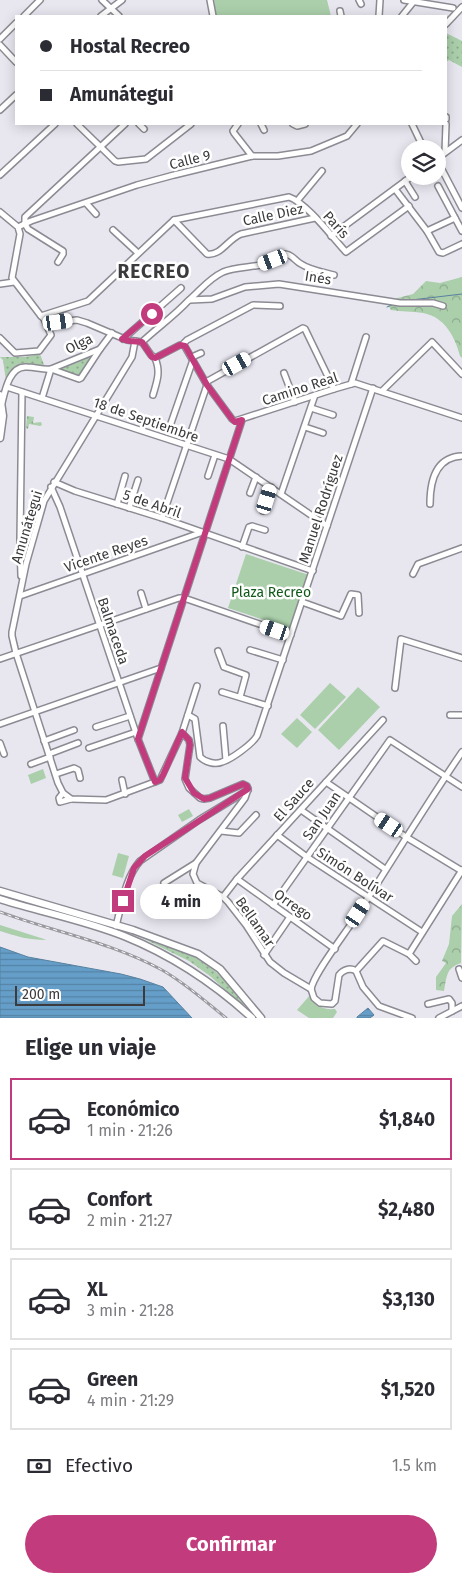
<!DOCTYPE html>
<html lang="es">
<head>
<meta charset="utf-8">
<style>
	body { margin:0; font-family:"Fira Sans",sans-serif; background:#f2f2f3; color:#2b2b33; height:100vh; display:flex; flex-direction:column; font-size:19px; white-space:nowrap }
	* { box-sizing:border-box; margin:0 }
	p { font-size:16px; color:#7c7c81 }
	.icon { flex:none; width:28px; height:28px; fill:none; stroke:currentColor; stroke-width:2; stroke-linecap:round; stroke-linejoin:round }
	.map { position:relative; height:1018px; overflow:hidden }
	.panel { display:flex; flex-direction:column; background:#fff; flex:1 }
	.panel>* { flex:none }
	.banner { position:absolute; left:15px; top:15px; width:432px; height:110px; border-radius:0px; box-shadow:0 2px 12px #0003; display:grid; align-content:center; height:110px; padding:0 25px; background:#fff }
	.tools { position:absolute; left:401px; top:140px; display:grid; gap:10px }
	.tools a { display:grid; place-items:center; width:45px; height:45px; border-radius:50%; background:#fff; box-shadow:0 2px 12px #0003; font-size:25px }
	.scale { position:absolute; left:15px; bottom:12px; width:130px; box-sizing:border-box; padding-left:5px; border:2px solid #3b3b3e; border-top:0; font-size:14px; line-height:18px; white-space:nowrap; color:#3b3b3e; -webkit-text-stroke:4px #fff; paint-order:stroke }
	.end { position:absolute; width:22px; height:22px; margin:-11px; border:6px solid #c23b7c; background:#fff; box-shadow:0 0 0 2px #fff }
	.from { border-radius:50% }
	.bubble { position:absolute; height:35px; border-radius:18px; background:#fff; box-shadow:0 2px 12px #0003; font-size:16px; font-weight:700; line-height:35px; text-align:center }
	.car { position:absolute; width:15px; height:30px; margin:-15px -8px; border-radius:6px; box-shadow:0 0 4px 1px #0007; background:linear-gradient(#fff 24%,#345 0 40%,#fff 0 76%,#345 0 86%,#fff 0) }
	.banner b { display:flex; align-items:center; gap:18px; height:48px; font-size:19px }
	.banner b+b { border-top:1px solid #e1e1e2 }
	.banner i { width:12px; height:12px; background:#2b2b33 }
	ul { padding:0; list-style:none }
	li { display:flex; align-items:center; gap:15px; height:82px; margin:0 10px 8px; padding:0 15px; border:2px solid #e1e1e2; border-radius:0px }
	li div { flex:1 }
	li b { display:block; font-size:19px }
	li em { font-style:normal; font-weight:700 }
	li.active { border-color:#c23b7c }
	li>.icon { width:45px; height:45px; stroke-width:1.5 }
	h2 { padding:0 25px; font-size:22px; line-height:60px }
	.pay { display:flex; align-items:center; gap:12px; height:55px; padding:0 25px; font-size:19px }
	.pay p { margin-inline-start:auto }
	.cta { display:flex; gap:10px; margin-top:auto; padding:10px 25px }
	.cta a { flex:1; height:58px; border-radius:30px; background:#c23b7c; color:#fff; font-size:20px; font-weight:700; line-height:58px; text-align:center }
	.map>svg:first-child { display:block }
	.grass { fill:url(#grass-dots) }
	.forest { fill:url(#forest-crowns) }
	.park { fill:#abcfab }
	.water { fill:url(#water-rules); stroke:#58819f }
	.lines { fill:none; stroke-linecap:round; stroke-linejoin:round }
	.stream { stroke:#58819f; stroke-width:1 }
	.minor-casing { stroke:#8c8b93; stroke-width:8 }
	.major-casing { stroke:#8c8b93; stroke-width:9 }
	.minor { stroke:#fff; stroke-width:5 }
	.major { stroke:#fff; stroke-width:6 }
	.rail-casing { stroke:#99999f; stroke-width:3 }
	.rail { stroke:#fff; stroke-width:1; stroke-dasharray:4; stroke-linecap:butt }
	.route { stroke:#c23b7c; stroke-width:6 }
	.labels { text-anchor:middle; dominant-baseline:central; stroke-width:5; stroke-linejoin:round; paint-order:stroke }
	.street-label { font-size:14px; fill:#3b3b3e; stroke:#fff }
	.park-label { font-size:14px; fill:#11591b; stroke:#fff }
	.district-label { font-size:19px; font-weight:bold; letter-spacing:1px; fill:#3b3b3e; stroke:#fff }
</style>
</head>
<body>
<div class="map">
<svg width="462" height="1018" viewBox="0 0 462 1018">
	<defs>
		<pattern id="grass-dots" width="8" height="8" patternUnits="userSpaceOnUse" patternTransform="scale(1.25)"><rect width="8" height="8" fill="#abcfab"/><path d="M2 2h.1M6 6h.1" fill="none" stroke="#8ca98d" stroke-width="1.8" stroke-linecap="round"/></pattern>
		<pattern id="forest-crowns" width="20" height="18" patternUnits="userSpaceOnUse" patternTransform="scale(1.25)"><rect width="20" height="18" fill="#abcfab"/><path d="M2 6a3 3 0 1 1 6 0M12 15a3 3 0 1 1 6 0" fill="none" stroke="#8ca98d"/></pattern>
		<pattern id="water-rules" width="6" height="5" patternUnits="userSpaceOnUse" patternTransform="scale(1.25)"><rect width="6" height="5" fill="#659fc9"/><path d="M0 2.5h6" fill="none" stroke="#5483a5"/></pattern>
	</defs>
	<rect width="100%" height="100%" fill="#e8e7f0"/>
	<g class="grass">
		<path d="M446 33 462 41V67L449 60 446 62Z"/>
		<path d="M40 354 45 367 22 363 15 367 6 381 3 360 0 357H25Z"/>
		<path d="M93 356 80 375 76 376 57 370 58 368Z"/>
		<path d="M27 416 34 417 33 423 41 422 42 425 40 426 29 424 28 429 26 428Z"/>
		<path d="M132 933C158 940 185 949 207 965 222 975 233 991 244 1005L243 1006 210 976 189 961Z"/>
	</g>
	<g class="forest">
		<path d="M462 277V358L460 356C455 337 445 317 423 313 412 311 401 312 391 310L386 301 413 294 426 281 440 283Z"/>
		<path d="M462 904 461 963C446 968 447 976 444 991L436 990V977L446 963 442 961 449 944 452 916Z"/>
	</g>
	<g class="park">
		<path d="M214 0H327L331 16H216Z"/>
		<path d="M246 554 309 575 291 629 228 608Z"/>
		<path d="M330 683 346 697 315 729 300 715Z"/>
		<path d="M358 687 380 707 339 750 318 730Z"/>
		<path d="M297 718 312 732 297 748 281 734Z"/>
		<path d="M43 769 46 778 31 784 28 775Z"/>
		<path d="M189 809 193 816 182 822 178 815Z"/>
		<path d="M118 853 129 856 123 878 112 875Z"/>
		<path d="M0 925 44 939 46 940C29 940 15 936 0 931Z"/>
		<path d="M311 994C316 1006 322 1010 335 1009L337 1012 333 1018H309L297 1010Z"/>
	</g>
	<g class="water">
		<path d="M0 947 28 957 121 974 140 979 163 987 192 1018H0Z"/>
		<path d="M368 1008 374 1015 370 1018H357V1017Z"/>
	</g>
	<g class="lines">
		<g class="stream">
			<path d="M403 301 462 294"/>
			<path d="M387 307 392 305"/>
		</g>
		<g class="minor-casing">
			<g id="minor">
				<path d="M102 0 119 16"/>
				<path d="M210 0 213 16"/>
				<path d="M359 0 361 4"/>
				<path d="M404 0 453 8"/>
				<path d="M340 11 341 16"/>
				<path d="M24 16 40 0"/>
				<path d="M101 16 122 0"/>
				<path d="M379 16 380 0"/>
				<path d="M402 16 415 0"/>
				<path d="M446 24 462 7"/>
				<path d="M0 39 16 23"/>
				<path d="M0 45 16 62"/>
				<path d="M0 110 16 95"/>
				<path d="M446 119V117"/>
				<path d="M77 124 115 161 118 162 146 159 191 124"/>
				<path d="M139 124 144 129"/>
				<path d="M238 124 233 131 234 133 252 156"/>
				<path d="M261 124 264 130"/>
				<path d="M293 124 297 126 305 124"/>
				<path d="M412 124 424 149"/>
				<path d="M445 152 446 124"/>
				<path d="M438 158 462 140"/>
				<path d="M438 162 462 208"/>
				<path d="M0 175 55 124"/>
				<path d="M405 181 415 197"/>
				<path d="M438 186 462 231"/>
				<path d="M395 189 427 231 439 252 443 253 462 244"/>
				<path d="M297 201 322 171"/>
				<path d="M86 203 96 214"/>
				<path d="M0 212 18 227 20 234 12 278 41 316 48 322H58L77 320 87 323 127 340 142 342 151 355 155 358 180 345H184L207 385 232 419 235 421 334 389 355 383 462 418"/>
				<path d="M174 220 207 254C221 256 228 239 241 234L315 218"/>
				<path d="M25 224V217L125 124"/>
				<path d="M25 224 28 229 63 251V254L58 262"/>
				<path d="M18 227 31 221 137 185 174 175 252 156H278L311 151 347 136 357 124"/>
				<path d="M113 230 138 253"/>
				<path d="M427 231 455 218"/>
				<path d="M331 236 412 176"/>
				<path d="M0 284 14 282"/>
				<path d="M190 300 212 299 245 287 279 284 400 303H433L443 306"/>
				<path d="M41 316 88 301 174 220 289 197C307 203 332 237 346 252L409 206"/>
				<path d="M0 338 15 353 39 351 51 335 44 319"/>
				<path d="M123 339 181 288"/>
				<path d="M135 341 132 357 44 501 26 564 12 632V636L16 653 58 783 63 793 71 799 106 800 160 780 182 733 197 686"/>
				<path d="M142 342C157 328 174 316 188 301 200 291 208 279 223 272 237 266 251 268 265 264 271 262 278 254 285 254 292 254 295 261 301 264 310 270 323 272 334 275"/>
				<path d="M183 344 187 340 253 305 280 306"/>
				<path d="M192 357 201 353"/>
				<path d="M284 373 295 402"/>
				<path d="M206 382 303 328 305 329 334 389"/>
				<path d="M351 384 366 337"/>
				<path d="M7 387 229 459 327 526"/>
				<path d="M382 391 432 342 462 374"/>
				<path d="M153 395C157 381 161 372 155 358"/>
				<path d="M42 398 51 369 79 379 81 378 100 349"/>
				<path d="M2 403C5 390 10 365 27 367 36 367 42 370 51 369L100 349 112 333"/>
				<path d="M311 408 333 415"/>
				<path d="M170 426 193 360"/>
				<path d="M305 427 323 433"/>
				<path d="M208 476 215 455"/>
				<path d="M54 482 75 491 162 518 313 571"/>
				<path d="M51 487 60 507 138 739 155 782"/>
				<path d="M250 493 256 477"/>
				<path d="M281 494 315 395"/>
				<path d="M117 504 125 476"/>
				<path d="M430 504C430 482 435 457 462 456"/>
				<path d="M129 508 138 480"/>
				<path d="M263 511 271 487"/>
				<path d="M162 518 207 385"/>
				<path d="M242 547 249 527 252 526 265 530"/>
				<path d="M413 574 418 564 462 548"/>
				<path d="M21 576 20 540 22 392"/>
				<path d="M141 593 146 609"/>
				<path d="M20 596 200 533"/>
				<path d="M302 602 341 616 351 594 358 595 359 613"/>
				<path d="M250 650 283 660"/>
				<path d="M218 651 224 667 246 675 240 697"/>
				<path d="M0 659 179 598H184L291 635"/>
				<path d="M395 688 401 639 462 658"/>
				<path d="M222 692 268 706"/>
				<path d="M188 715 195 719 200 757C205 762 215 765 222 762 232 759 252 744 257 736L373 388"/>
				<path d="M450 715H462"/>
				<path d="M0 724 161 668"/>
				<path d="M223 726 226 760"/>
				<path d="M96 727 130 716"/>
				<path d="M182 733 189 740 190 745 185 779 189 788 200 798 204 799 210 798 243 784 247 786 248 789"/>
				<path d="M138 739 242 420"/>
				<path d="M44 741 74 730"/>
				<path d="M0 743 4 754"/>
				<path d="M89 748 136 732"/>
				<path d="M49 754 78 743"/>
				<path d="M31 764 50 757"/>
				<path d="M56 774 74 768 78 770 80 778"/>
				<path d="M122 780 125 794"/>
				<path d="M326 782 406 837 462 871"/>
				<path d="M248 789 245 798 196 863 193 874 197 883 223 897 228 902 246 925 270 962 284 973 311 989"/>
				<path d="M63 793 59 798 60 802 71 799"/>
				<path d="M301 810 385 869"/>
				<path d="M221 831 239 833 256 815"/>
				<path d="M277 835 307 857 422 932"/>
				<path d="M237 879 335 949"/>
				<path d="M164 883 196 863"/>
				<path d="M223 897 237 879 383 720"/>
				<path d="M273 905 390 740 462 787"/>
				<path d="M116 926C122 904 125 878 140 861L199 820 248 790"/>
				<path d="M409 954 462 870"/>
				<path d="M264 955 290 917"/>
				<path d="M459 969 462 978"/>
				<path d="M356 971 383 941 409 954 416 961"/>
				<path d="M311 989C314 973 345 934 355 918 391 863 425 806 462 752"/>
				<path d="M311 989 314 998 320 1003 332 1004 335 1001 339 975C343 970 350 967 356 971L363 987 379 1006 412 1018"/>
				<path d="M428 1004 449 999 452 1003V1011"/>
				<path d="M439 1018 462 1006"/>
			</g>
		</g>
		<g class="major-casing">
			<g id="major">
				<path d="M0 395 3 416 0 438"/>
				<path d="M0 891 133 930 198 954 220 969 261 1018"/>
				<path d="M0 899C41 912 84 920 124 936 171 955 215 984 252 1018"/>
			</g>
		</g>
		<use href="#minor" class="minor"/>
		<use href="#major" class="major"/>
		<g class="rail-casing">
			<path id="rail" d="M0 912C54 932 111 942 162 970 185 983 205 1001 226 1018"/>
		</g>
		<use href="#rail" class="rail"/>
	</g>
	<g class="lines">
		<path class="route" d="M123 901 134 868 145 856 248 789 247 786 243 784 210 798 204 799 194 793 185 778 190 745 189 740 182 732 163 775 160 780 155 782 138 739 242 420 235 422 232 419 207 385 185 346 180 345 155 358 152 357 142 342 130 341 122 339 152 314"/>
	</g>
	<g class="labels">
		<g class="street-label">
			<text transform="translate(190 160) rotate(-14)">Calle 9</text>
			<text transform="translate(273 215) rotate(-12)">Calle Diez</text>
			<text transform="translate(336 225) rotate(48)">París</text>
			<text transform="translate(318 278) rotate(9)">Inés</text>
			<text transform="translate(79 344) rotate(-26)">Olga</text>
			<text transform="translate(300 389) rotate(-18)">Camino Real</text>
			<text transform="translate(146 420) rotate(19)">18 de Septiembre</text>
			<text transform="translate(152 504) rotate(19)">5 de Abril</text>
			<text transform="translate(321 509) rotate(-72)">Manuel Rodríguez</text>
			<text transform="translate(27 527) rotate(-73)">Amunátegui</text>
			<text transform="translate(106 554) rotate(-19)">Vicente Reyes</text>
			<text transform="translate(113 631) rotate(71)">Balmaceda</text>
			<text transform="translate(294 800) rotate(-48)">El Sauce</text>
			<text transform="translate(322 816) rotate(-55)">San Juan</text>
			<text transform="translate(355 875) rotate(33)">Simón Bolívar</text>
			<text transform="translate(293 905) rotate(35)">Orrego</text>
			<text transform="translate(255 922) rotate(55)">Bellamar</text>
		</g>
		<g class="park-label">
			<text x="271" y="592">Plaza Recreo</text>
		</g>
		<g class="district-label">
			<text x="154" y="271">RECREO</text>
		</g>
	</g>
</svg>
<div class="tools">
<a><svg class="icon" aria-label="layers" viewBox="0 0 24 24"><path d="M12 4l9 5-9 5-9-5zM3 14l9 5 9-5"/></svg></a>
</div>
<div class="scale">200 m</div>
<i class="end from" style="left:152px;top:314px"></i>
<i class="end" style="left:123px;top:901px"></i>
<div class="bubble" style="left:140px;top:884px;width:82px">4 min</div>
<i class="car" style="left:273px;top:260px;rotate:249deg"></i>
<i class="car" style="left:58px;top:322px;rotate:82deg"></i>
<i class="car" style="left:237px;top:364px;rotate:61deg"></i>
<i class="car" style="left:267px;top:499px;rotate:17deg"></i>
<i class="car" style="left:275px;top:630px;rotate:289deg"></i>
<i class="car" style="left:389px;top:825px;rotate:304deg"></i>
<i class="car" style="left:358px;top:913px;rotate:33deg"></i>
<div class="banner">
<b><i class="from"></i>Hostal Recreo</b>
<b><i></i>Amunátegui</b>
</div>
</div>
<section class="panel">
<h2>Elige un viaje</h2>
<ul>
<li class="active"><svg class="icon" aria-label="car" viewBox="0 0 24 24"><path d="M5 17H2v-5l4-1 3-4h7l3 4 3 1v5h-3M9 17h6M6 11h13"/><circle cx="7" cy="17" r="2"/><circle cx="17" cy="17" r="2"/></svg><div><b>Económico</b><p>1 min · 21:26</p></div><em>$1,840</em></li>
<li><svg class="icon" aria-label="car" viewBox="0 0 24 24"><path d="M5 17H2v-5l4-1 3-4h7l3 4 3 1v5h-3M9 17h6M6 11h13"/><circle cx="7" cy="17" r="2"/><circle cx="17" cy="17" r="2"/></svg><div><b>Confort</b><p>2 min · 21:27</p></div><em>$2,480</em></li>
<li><svg class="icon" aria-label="car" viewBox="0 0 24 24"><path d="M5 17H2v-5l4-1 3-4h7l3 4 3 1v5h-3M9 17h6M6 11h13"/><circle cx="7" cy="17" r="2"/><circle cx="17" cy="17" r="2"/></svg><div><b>XL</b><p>3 min · 21:28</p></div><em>$3,130</em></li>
<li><svg class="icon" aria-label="car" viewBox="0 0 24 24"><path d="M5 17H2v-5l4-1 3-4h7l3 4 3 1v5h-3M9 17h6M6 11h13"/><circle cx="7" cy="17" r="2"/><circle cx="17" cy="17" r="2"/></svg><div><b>Green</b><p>4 min · 21:29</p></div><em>$1,520</em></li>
</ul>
<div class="pay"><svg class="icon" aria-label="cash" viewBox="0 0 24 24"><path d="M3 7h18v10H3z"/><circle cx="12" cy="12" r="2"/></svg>Efectivo<p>1.5 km</p></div>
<div class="cta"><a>Confirmar</a></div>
</section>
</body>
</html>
